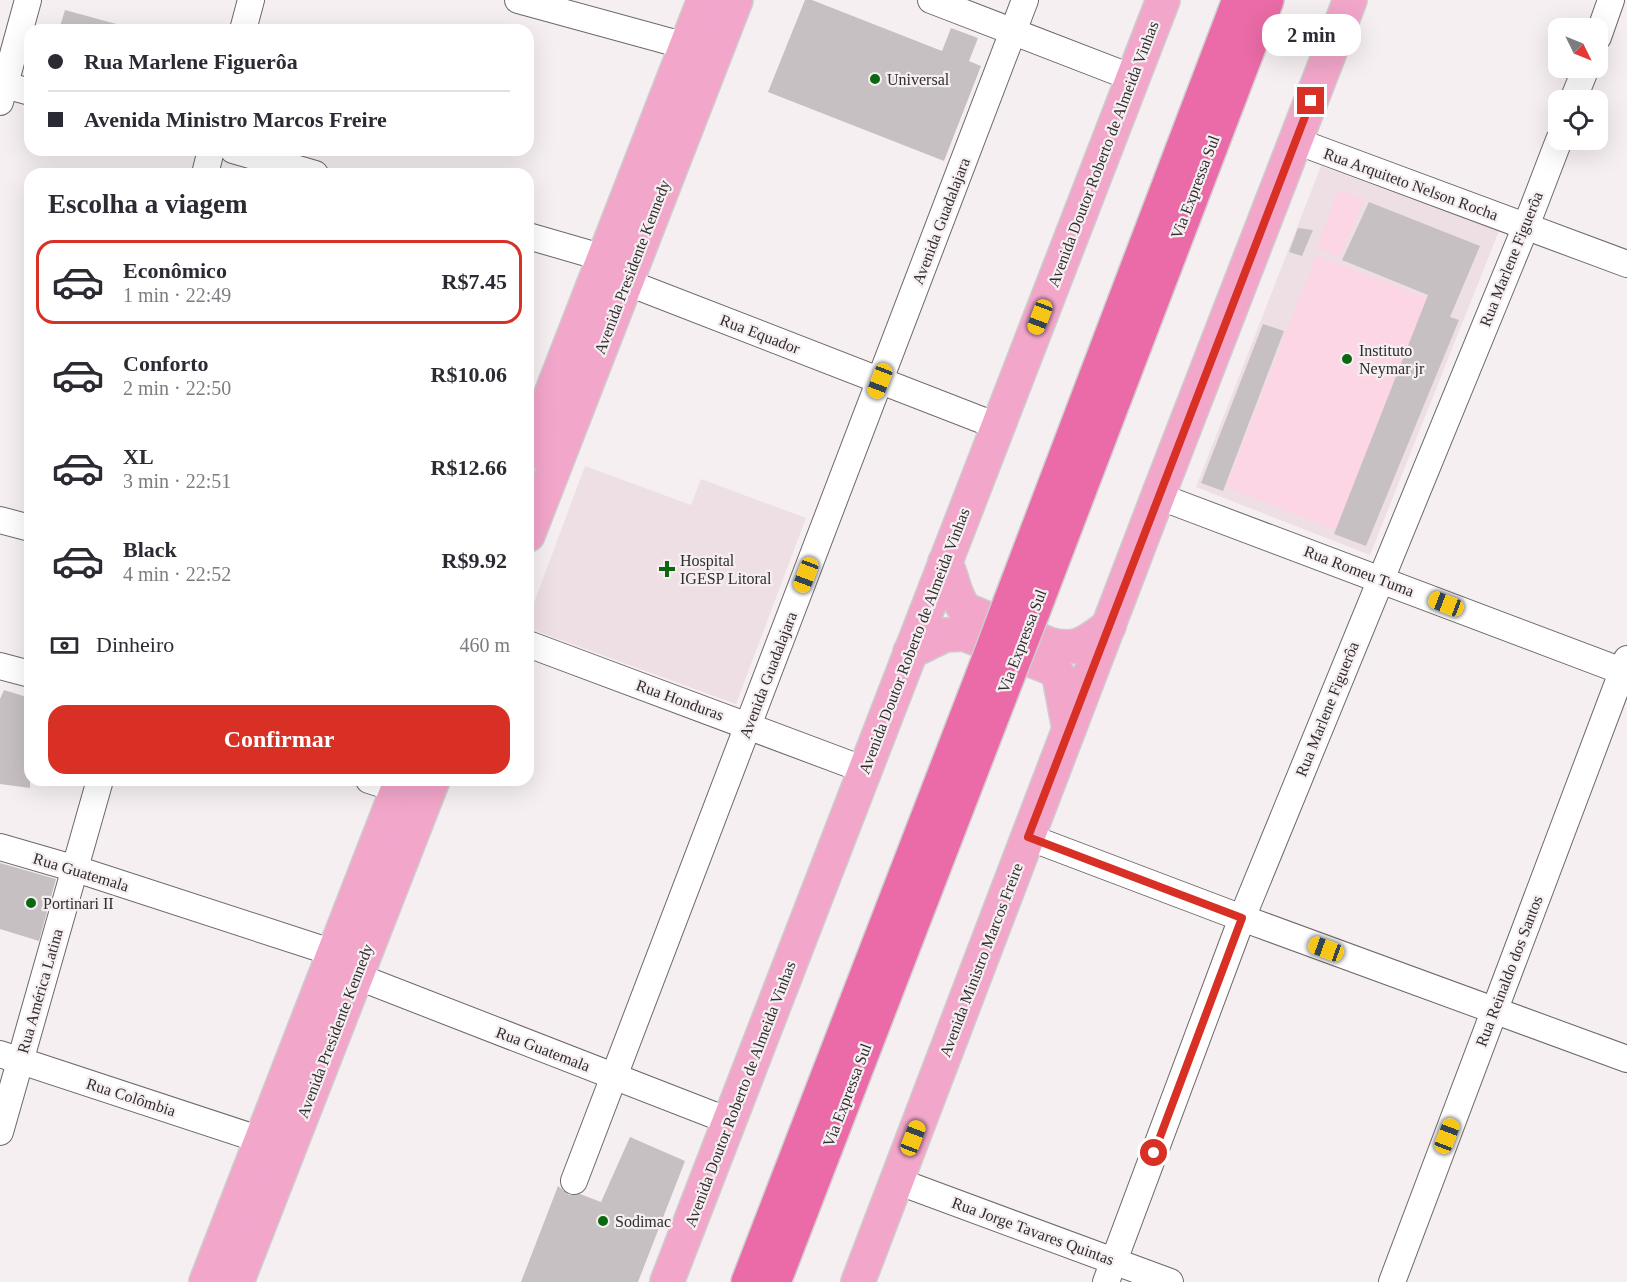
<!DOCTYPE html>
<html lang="pt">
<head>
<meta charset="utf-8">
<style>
	body { margin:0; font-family:"Times New Roman",serif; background:#f7f7f7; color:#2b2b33; height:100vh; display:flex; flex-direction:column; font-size:22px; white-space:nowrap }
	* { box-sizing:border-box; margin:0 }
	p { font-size:20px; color:#7c7c81 }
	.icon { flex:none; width:33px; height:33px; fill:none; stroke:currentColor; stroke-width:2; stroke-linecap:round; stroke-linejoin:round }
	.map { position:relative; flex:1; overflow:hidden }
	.sheet { position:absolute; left:24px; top:168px; width:510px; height:618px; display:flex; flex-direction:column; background:#fff; border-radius:18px; box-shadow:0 6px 24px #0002 }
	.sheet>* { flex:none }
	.banner { position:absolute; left:24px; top:24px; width:510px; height:132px; border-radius:18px; box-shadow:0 6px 24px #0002; display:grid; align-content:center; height:132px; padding:0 24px; background:#fff }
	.needle { width:39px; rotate:133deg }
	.fabs { position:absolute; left:1548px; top:18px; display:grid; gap:12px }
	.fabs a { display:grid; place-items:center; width:60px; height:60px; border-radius:12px; background:#fff; box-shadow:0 6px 24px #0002; font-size:30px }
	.end { position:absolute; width:27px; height:27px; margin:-14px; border:8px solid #d93025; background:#fff; box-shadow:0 0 0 3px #fff }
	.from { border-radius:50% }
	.bubble { position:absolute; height:42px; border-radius:18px; background:#fff; box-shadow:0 6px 24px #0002; font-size:20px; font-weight:600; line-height:42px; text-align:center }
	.car { position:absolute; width:18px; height:36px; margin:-18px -9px; border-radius:8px; box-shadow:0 0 4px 2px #0007; background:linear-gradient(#f5c518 24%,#345 0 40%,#f5c518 0 76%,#345 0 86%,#f5c518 0) }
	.banner b { display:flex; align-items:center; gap:21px; height:57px; font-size:22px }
	.banner b+b { border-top:2px solid #e1e1e2 }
	.banner i { width:15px; height:15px; background:#2b2b33 }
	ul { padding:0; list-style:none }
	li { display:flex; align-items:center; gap:18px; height:84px; margin:0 12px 9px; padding:0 12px; border:3px solid transparent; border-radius:18px }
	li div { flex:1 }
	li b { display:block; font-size:22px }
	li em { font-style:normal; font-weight:600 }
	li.selected { border-color:#d93025 }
	li>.icon { width:54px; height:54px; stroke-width:1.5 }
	h2 { padding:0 24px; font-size:27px; line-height:72px }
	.pay { display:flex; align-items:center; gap:15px; height:66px; padding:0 24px; font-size:22px }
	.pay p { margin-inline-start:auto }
	.button { display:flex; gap:12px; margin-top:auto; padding:12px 24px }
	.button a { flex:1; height:69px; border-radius:18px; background:#d93025; color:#fff; font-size:24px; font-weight:600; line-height:69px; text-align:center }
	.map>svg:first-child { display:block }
	.built { fill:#eedfe4 }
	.green { fill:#fdd6e5 }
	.building { fill:#c7c0c3 }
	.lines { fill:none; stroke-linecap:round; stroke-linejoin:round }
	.minor-casing { stroke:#6e686a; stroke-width:28 }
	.major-casing { stroke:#cdcdcd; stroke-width:36 }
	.highway-casing { stroke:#cdcdcd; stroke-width:36 }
	.minor { stroke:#fff; stroke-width:26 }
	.major { stroke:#f2a6ca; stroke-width:33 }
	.highway { stroke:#ea6ba7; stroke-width:33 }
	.highway-bridge-casing { stroke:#cdcdcd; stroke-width:36; stroke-linecap:butt }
	.highway-bridge { stroke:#ea6ba7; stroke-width:33 }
	.route { stroke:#d93025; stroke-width:8 }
	.poi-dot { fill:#0b6810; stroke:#f6eff2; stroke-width:2 }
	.labels { text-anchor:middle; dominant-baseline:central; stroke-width:4.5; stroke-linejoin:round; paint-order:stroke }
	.poi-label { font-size:16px; fill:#302d2e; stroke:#f6eff2; text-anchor:start }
	.street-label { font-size:16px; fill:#302d2e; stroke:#f6eff2 }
</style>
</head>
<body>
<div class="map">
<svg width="1627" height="1282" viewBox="0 0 1627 1282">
	<rect width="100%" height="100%" fill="#f6eff2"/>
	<g class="built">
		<path d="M1321 166 1499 231 1370 555 1196 487Z"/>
		<path d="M585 466 691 505 701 479 806 518 736 704 528 628V619Z"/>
	</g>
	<g class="green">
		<path d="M1338 190 1364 199 1340 257 1316 248Z"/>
		<path d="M1316 255 1442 304 1350 536 1226 487Z"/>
	</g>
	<g class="building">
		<path d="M805 0H812L942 51 951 28 978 38 969 61 981 66 944 161 768 92Z"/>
		<path d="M65 10 120 25V30H59Z"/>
		<path d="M1369 202 1480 246 1450 317 1459 320 1366 546 1334 534 1428 295 1342 260Z"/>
		<path d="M1298 228 1313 230 1302 256 1289 252Z"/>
		<path d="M1263 324 1284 331 1223 491 1201 483Z"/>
		<path d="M4 690 30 698V788L0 784V699Z"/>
		<path d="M0 863 56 879 39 941 0 929Z"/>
		<path d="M630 1137 685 1161 638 1282H521L558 1186 569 1195 580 1194 601 1202Z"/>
	</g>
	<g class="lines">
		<g class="minor-casing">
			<g id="minor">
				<path d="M518 0 686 46"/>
				<path d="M931 0 1133 78"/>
				<path d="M243 30 251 0"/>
				<path d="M1598 37 1611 0"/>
				<path d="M5 85 30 92"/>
				<path d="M1573 100 1586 68"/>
				<path d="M0 102 28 0"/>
				<path d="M1296 141 1627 264"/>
				<path d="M233 150 315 174"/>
				<path d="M205 174 211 150"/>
				<path d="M528 236 604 258 626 282 997 426"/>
				<path d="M1158 496 1627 673"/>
				<path d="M0 520 30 528"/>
				<path d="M528 644 865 770"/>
				<path d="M0 666 30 674"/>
				<path d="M369 780 397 789"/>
				<path d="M1028 837 1242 918 1627 1059"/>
				<path d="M0 847 76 869 334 953"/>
				<path d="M356 976 729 1121"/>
				<path d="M0 1054 261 1140"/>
				<path d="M0 1132 100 780"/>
				<path d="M574 1181 1025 0"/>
				<path d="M897 1181 1170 1282"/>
				<path d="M1106 1282 1242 918 1526 226 1559 140"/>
				<path d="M1392 1282 1627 659"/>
			</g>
		</g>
		<g class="major-casing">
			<g id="major">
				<path d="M528 453 704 0"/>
				<path d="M528 535 736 0"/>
				<path d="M945 562C954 579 953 596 966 610L1048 644C1077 652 1086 643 1109 626"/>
				<path d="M910 652 945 635 964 634 1046 666 1054 670 1059 676 1069 729"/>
				<path d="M206 1282 401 780"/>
				<path d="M237 1282 433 780"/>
				<path d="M667 1282 1163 0"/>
				<path d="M858 1282 1158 496 1350 0"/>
			</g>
		</g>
		<g class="highway-casing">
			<g id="highway">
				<path d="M1010 602 1239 0"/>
				<path d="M1033 612 1267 0"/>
				<path d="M748 1282 986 666"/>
				<path d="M774 1282 1008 676"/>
			</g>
		</g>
		<use href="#minor" class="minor"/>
		<use href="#major" class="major"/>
		<use href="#highway" class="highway"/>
		<g class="highway-bridge-casing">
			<g id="highway-bridge">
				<path d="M986 666 1010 602"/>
				<path d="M1008 676 1033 612"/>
			</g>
		</g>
		<use href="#highway-bridge" class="highway-bridge"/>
	</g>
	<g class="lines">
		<path class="route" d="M1154 1153 1242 918 1028 837 1311 101"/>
	</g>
	<g class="poi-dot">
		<circle cx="875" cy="79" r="6"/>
		<circle cx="1347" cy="359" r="6"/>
		<path d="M664 560h6v6h6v6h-6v6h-6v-6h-6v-6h6z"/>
		<circle cx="31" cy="903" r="6"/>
		<circle cx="603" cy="1221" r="6"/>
	</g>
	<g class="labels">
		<g class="poi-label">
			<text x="887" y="79">Universal</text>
			<text x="1359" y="350">Instituto<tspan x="1359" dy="18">Neymar jr</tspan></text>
			<text x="680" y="560">Hospital<tspan x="680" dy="18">IGESP Litoral</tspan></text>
			<text x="43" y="903">Portinari II</text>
			<text x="615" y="1221">Sodimac</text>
		</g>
		<g class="street-label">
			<text transform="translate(1103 154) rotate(-69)">Avenida Doutor Roberto de Almeida Vinhas</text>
			<text transform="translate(1411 184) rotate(20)">Rua Arquiteto Nelson Rocha</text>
			<text transform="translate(1195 187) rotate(-69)">Via Expressa Sul</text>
			<text transform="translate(941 221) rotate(-69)">Avenida Guadalajara</text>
			<text transform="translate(1511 259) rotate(-68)">Rua Marlene Figuerôa</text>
			<text transform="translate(632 267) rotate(-69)">Avenida Presidente Kennedy</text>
			<text transform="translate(760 334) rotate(21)">Rua Equador</text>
			<text transform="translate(1359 571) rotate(21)">Rua Romeu Tuma</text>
			<text transform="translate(914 641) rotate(-69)">Avenida Doutor Roberto de Almeida Vinhas</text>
			<text transform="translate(1022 641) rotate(-69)">Via Expressa Sul</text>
			<text transform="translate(768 675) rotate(-69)">Avenida Guadalajara</text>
			<text transform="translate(680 700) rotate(20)">Rua Honduras</text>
			<text transform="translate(1327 709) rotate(-68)">Rua Marlene Figuerôa</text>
			<text transform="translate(81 872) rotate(17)">Rua Guatemala</text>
			<text transform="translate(981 960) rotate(-69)">Avenida Ministro Marcos Freire</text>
			<text transform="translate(1509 971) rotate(-69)">Rua Reinaldo dos Santos</text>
			<text transform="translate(40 991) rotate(-74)">Rua América Latina</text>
			<text transform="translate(335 1031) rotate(-69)">Avenida Presidente Kennedy</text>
			<text transform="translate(543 1049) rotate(21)">Rua Guatemala</text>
			<text transform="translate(740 1094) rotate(-69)">Avenida Doutor Roberto de Almeida Vinhas</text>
			<text transform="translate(847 1095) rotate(-69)">Via Expressa Sul</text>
			<text transform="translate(131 1097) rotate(18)">Rua Colômbia</text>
			<text transform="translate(1033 1231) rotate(20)">Rua Jorge Tavares Quintas</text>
		</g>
	</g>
</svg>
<div class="fabs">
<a><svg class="needle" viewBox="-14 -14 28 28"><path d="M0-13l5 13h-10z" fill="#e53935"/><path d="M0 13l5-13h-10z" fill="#7c7c81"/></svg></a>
<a><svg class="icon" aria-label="locate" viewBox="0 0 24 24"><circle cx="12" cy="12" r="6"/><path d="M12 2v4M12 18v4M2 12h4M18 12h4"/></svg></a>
</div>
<i class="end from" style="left:1154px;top:1153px"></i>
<i class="end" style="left:1311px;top:101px"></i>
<div class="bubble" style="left:1262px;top:14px;width:99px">2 min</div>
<i class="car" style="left:1040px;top:317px;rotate:201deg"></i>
<i class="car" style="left:880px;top:381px;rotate:201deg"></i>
<i class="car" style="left:806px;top:575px;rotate:201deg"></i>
<i class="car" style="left:1446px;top:604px;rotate:291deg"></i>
<i class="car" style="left:1326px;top:949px;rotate:290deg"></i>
<i class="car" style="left:1447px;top:1136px;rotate:21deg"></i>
<i class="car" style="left:913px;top:1138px;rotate:21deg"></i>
<div class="banner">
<b><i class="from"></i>Rua Marlene Figuerôa</b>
<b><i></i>Avenida Ministro Marcos Freire</b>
</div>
<section class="sheet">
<h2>Escolha a viagem</h2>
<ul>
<li class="selected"><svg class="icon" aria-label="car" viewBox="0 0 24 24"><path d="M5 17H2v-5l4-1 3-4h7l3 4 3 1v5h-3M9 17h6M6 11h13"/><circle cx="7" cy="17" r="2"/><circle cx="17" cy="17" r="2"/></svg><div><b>Econômico</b><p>1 min · 22:49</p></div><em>R$7.45</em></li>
<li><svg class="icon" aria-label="car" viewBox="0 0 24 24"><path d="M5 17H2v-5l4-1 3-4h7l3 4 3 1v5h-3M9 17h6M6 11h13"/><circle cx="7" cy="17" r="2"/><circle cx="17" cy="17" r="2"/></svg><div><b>Conforto</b><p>2 min · 22:50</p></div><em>R$10.06</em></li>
<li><svg class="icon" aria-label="car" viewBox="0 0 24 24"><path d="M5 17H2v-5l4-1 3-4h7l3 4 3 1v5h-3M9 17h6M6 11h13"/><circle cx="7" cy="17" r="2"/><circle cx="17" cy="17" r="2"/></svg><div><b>XL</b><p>3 min · 22:51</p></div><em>R$12.66</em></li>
<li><svg class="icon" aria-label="car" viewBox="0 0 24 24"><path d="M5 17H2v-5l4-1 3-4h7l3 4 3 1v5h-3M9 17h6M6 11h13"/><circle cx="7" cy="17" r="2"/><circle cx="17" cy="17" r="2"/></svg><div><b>Black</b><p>4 min · 22:52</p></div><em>R$9.92</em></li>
</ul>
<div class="pay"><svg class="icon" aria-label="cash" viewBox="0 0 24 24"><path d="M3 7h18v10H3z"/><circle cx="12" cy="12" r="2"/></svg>Dinheiro<p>460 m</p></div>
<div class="button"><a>Confirmar</a></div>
</section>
</div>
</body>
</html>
